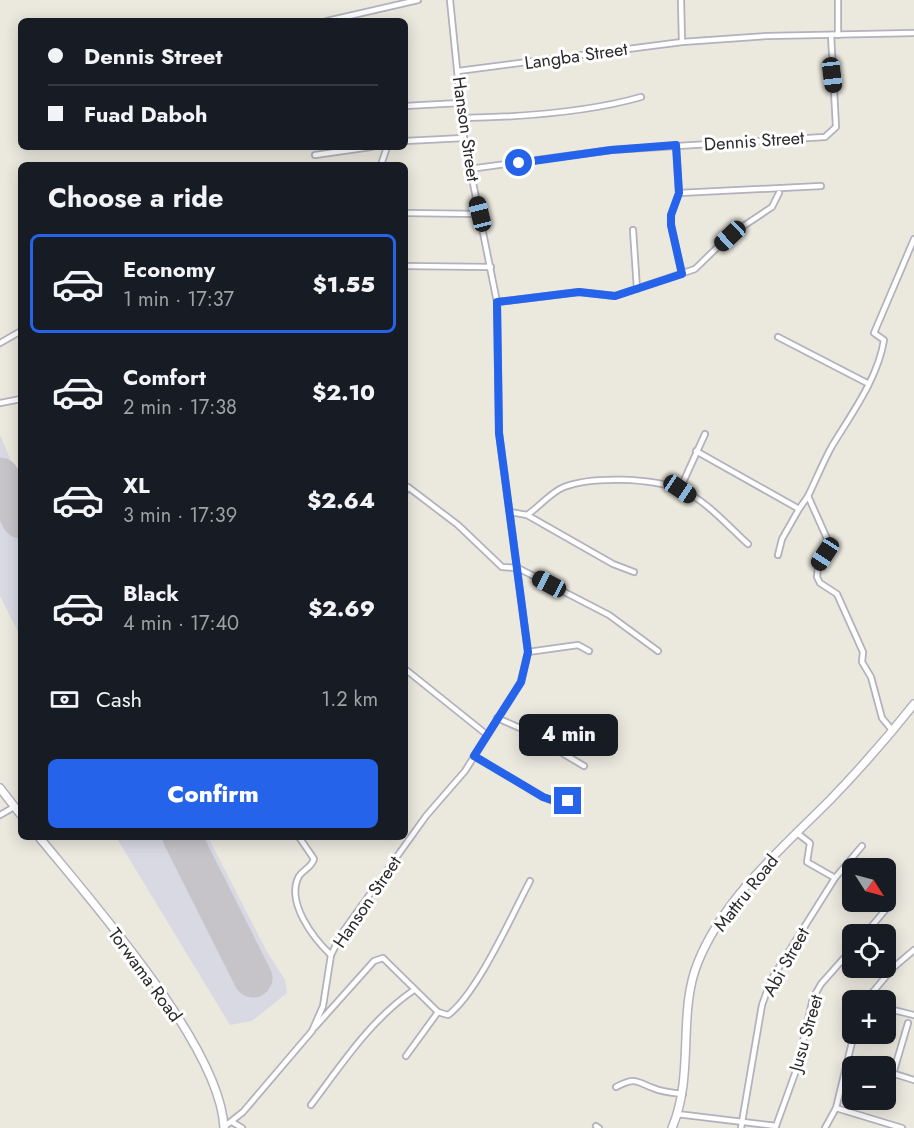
<!DOCTYPE html>
<html lang="en">
<head>
<meta charset="utf-8">
<style>
	body { margin:0; font-family:Jost,sans-serif; background:#20242c; color:#f1f3f6; height:100vh; display:flex; flex-direction:column; font-size:22px; white-space:nowrap }
	* { box-sizing:border-box; margin:0 }
	p { font-size:20px; color:#9ea1a6 }
	.icon { flex:none; width:33px; height:33px; fill:none; stroke:currentColor; stroke-width:2; stroke-linecap:round; stroke-linejoin:round }
	.map { position:relative; flex:1; overflow:hidden }
	.drawer { position:absolute; left:18px; top:162px; width:390px; height:678px; display:flex; flex-direction:column; background:#171b24; border-radius:9px; box-shadow:0 3px 15px #0003 }
	.drawer>* { flex:none }
	.top-card { position:absolute; left:18px; top:18px; width:390px; height:132px; border-radius:9px; box-shadow:0 3px 15px #0003; display:grid; align-content:center; height:132px; padding:0 30px; background:#171b24 }
	.needle { width:39px; rotate:126deg }
	.tools { position:absolute; left:842px; top:858px; display:grid; gap:12px }
	.tools a { display:grid; place-items:center; width:54px; height:54px; border-radius:9px; background:#171b24; box-shadow:0 3px 15px #0003; font-size:30px }
	.end { position:absolute; width:27px; height:27px; margin:-14px; border:8px solid #2563eb; background:#fff; box-shadow:0 0 0 3px #fff }
	.from { border-radius:50% }
	.bubble { position:absolute; height:42px; border-radius:9px; background:#171b24; box-shadow:0 3px 15px #0003; font-size:20px; font-weight:800; line-height:42px; text-align:center }
	.car { position:absolute; width:18px; height:36px; margin:-18px -9px; border-radius:8px; box-shadow:0 0 4px 2px #0007; background:linear-gradient(#222 24%,#8ab4d8 0 40%,#222 0 76%,#8ab4d8 0 86%,#222 0) }
	.top-card b { display:flex; align-items:center; gap:21px; height:57px; font-size:22px }
	.top-card b+b { border-top:2px solid #363941 }
	.top-card i { width:15px; height:15px; background:#f1f3f6 }
	ul { padding:0; list-style:none }
	li { display:flex; align-items:center; gap:18px; height:99px; margin:0 12px 9px; padding:0 18px; border:3px solid transparent; border-radius:9px }
	li div { flex:1 }
	li b { display:block; font-size:22px }
	li em { font-style:normal; font-weight:800 }
	li.selected { border-color:#2563eb }
	li>.icon { width:54px; height:54px; stroke-width:1.5 }
	h2 { padding:0 30px; font-size:27px; line-height:72px }
	.pay { display:flex; align-items:center; gap:15px; height:66px; padding:0 30px; font-size:22px }
	.pay p { margin-inline-start:auto }
	.button { display:flex; gap:12px; margin-top:auto; padding:12px 30px }
	.button a { flex:1; height:69px; border-radius:9px; background:#2563eb; color:#fff; font-size:24px; font-weight:800; line-height:69px; text-align:center }
	.map>svg:first-child { display:block }
	.airport { fill:#d9d9e4 }
	.lines { fill:none; stroke-linecap:round; stroke-linejoin:round }
	.runway { stroke:#c6c4c8; stroke-width:39 }
	.street-casing { stroke:#b2b1bd; stroke-width:8 }
	.secondary-casing { stroke:#b2b1bd; stroke-width:10 }
	.street { stroke:#fff; stroke-width:4.5 }
	.secondary { stroke:#fff; stroke-width:7 }
	.route { stroke:#2563eb; stroke-width:8 }
	.labels { text-anchor:middle; dominant-baseline:central; stroke-width:6; stroke-linejoin:round; paint-order:stroke }
	.street-label { font-size:18px; fill:#2a2a2a; stroke:#fff }
</style>
</head>
<body>
<div class="map">
<svg width="914" height="1128" viewBox="0 0 914 1128">
	<rect width="100%" height="100%" fill="#ebe8de"/>
	<g class="airport">
		<path d="M0 435 21 485V638L0 596Z"/>
		<path d="M116 837H208L266 950 285 980 287 993 252 1021 230 1025Z"/>
	</g>
	<g class="lines">
		<g class="runway">
			<path d="M0 477 21 519"/>
			<path d="M182 837 253 978"/>
		</g>
		<g class="street-casing">
			<g id="street">
				<path d="M327 21 418 0"/>
				<path d="M838 35V0"/>
				<path d="M682 42 767 36 914 33"/>
				<path d="M458 71 682 42 681 0"/>
				<path d="M405 106 460 103"/>
				<path d="M462 118C521 117 585 113 641 97"/>
				<path d="M405 141 464 138"/>
				<path d="M676 145 679 193 671 215V225L682 274"/>
				<path d="M315 155 371 147"/>
				<path d="M381 165 387 147"/>
				<path d="M469 169 611 150 825 137 836 127 831 35"/>
				<path d="M679 193 821 186"/>
				<path d="M405 213 480 214"/>
				<path d="M633 230 637 289"/>
				<path d="M405 266 491 267"/>
				<path d="M497 302 579 292 615 296 695 269 730 235 772 207 779 193"/>
				<path d="M778 337 867 383"/>
				<path d="M0 343 21 331"/>
				<path d="M0 403 21 399"/>
				<path d="M696 451 799 509 808 496 829 543 818 566 817 577 820 583 837 594 863 652 862 662 871 677 882 718 892 730"/>
				<path d="M680 489 705 434"/>
				<path d="M405 492 408 487 458 525 502 567 518 568 609 615 658 651"/>
				<path d="M808 496C816 480 823 462 832 446 852 413 878 378 884 340L874 333 914 239"/>
				<path d="M510 512 527 515C539 507 551 492 564 487 592 476 651 478 679 489 704 498 728 526 748 544"/>
				<path d="M527 515 613 564 634 572"/>
				<path d="M778 555 782 539 799 509"/>
				<path d="M528 652 578 645 589 651"/>
				<path d="M405 669 486 734"/>
				<path d="M497 718 520 728 584 766"/>
				<path d="M474 756 543 797 555 802 568 800"/>
				<path d="M0 815 14 807"/>
				<path d="M797 833 810 843 807 862 835 878"/>
				<path d="M299 837 314 859C311 868 304 869 299 876 285 902 314 939 331 955"/>
				<path d="M865 934 887 908"/>
				<path d="M866 1000 894 967 914 950"/>
				<path d="M885 1008 914 1015"/>
				<path d="M438 1012 448 1015C477 994 512 915 530 881"/>
				<path d="M315 1027 374 961 383 958 438 1012 406 1056"/>
				<path d="M847 1062 875 1066"/>
				<path d="M885 1071 914 1080"/>
				<path d="M893 1074 908 1023"/>
				<path d="M616 1087C635 1077 635 1081 653 1088 662 1092 673 1093 683 1094"/>
				<path d="M311 1105C342 1064 371 1019 414 990"/>
				<path d="M836 1108 902 1128"/>
				<path d="M677 1114 776 1126"/>
				<path d="M232 1122 242 1128"/>
				<path d="M596 1126 599 1128"/>
				<path d="M776 1126 797 1068 813 998 821 984 852 949"/>
				<path d="M224 1127 243 1112 312 1031 323 1006 331 955 342 933 426 816 465 771 521 682 528 652 499 433 497 302 464 138 450 0"/>
				<path d="M741 1128 762 1005 771 980 835 878 862 846"/>
				<path d="M825 1128 836 1108 854 1034"/>
			</g>
		</g>
		<g class="secondary-casing">
			<g id="secondary">
				<path d="M0 788 21 815"/>
				<path d="M39 837C92 902 221 1047 224 1128"/>
				<path d="M672 1128C695 1074 677 1013 698 962 724 898 782 848 830 800 859 770 888 737 914 704"/>
			</g>
		</g>
		<use href="#street" class="street"/>
		<use href="#secondary" class="secondary"/>
	</g>
	<g class="lines">
		<path class="route" d="M519 163 611 150 676 145 679 193 671 215V225L682 274 615 296 579 292 497 302 499 433 528 652 521 682 474 756 543 797 555 801H568"/>
	</g>
	<g class="labels">
		<g class="street-label">
			<text transform="translate(576 56) rotate(-8)">Langba Street</text>
			<text transform="translate(466 129) rotate(82)">Hanson Street</text>
			<text transform="translate(754 141) rotate(-4)">Dennis Street</text>
			<text transform="translate(746 893) rotate(-52)">Mattru Road</text>
			<text transform="translate(367 902) rotate(-56)">Hanson Street</text>
			<text transform="translate(786 962) rotate(-61)">Abi Street</text>
			<text transform="translate(145 975) rotate(54)">Torwama Road</text>
			<text transform="translate(806 1033) rotate(-74)">Jusu Street</text>
		</g>
	</g>
</svg>
<div class="tools">
<a><svg class="needle" viewBox="-14 -14 28 28"><path d="M0-13l5 13h-10z" fill="#e53935"/><path d="M0 13l5-13h-10z" fill="#9ea1a6"/></svg></a>
<a><svg class="icon" aria-label="locate" viewBox="0 0 24 24"><circle cx="12" cy="12" r="6"/><path d="M12 2v4M12 18v4M2 12h4M18 12h4"/></svg></a>
<a>+</a>
<a>−</a>
</div>
<i class="end from" style="left:519px;top:163px"></i>
<i class="end" style="left:568px;top:801px"></i>
<div class="bubble" style="left:519px;top:714px;width:99px">4 min</div>
<i class="car" style="left:832px;top:75px;rotate:173deg"></i>
<i class="car" style="left:480px;top:214px;rotate:346deg"></i>
<i class="car" style="left:730px;top:236px;rotate:227deg"></i>
<i class="car" style="left:680px;top:489px;rotate:124deg"></i>
<i class="car" style="left:825px;top:554px;rotate:213deg"></i>
<i class="car" style="left:549px;top:584px;rotate:298deg"></i>
<div class="top-card">
<b><i class="from"></i>Dennis Street</b>
<b><i></i>Fuad Daboh</b>
</div>
<section class="drawer">
<h2>Choose a ride</h2>
<ul>
<li class="selected"><svg class="icon" aria-label="car" viewBox="0 0 24 24"><path d="M5 17H2v-5l4-1 3-4h7l3 4 3 1v5h-3M9 17h6M6 11h13"/><circle cx="7" cy="17" r="2"/><circle cx="17" cy="17" r="2"/></svg><div><b>Economy</b><p>1 min · 17:37</p></div><em>$1.55</em></li>
<li><svg class="icon" aria-label="car" viewBox="0 0 24 24"><path d="M5 17H2v-5l4-1 3-4h7l3 4 3 1v5h-3M9 17h6M6 11h13"/><circle cx="7" cy="17" r="2"/><circle cx="17" cy="17" r="2"/></svg><div><b>Comfort</b><p>2 min · 17:38</p></div><em>$2.10</em></li>
<li><svg class="icon" aria-label="car" viewBox="0 0 24 24"><path d="M5 17H2v-5l4-1 3-4h7l3 4 3 1v5h-3M9 17h6M6 11h13"/><circle cx="7" cy="17" r="2"/><circle cx="17" cy="17" r="2"/></svg><div><b>XL</b><p>3 min · 17:39</p></div><em>$2.64</em></li>
<li><svg class="icon" aria-label="car" viewBox="0 0 24 24"><path d="M5 17H2v-5l4-1 3-4h7l3 4 3 1v5h-3M9 17h6M6 11h13"/><circle cx="7" cy="17" r="2"/><circle cx="17" cy="17" r="2"/></svg><div><b>Black</b><p>4 min · 17:40</p></div><em>$2.69</em></li>
</ul>
<div class="pay"><svg class="icon" aria-label="cash" viewBox="0 0 24 24"><path d="M3 7h18v10H3z"/><circle cx="12" cy="12" r="2"/></svg>Cash<p>1.2 km</p></div>
<div class="button"><a>Confirm</a></div>
</section>
</div>
</body>
</html>
